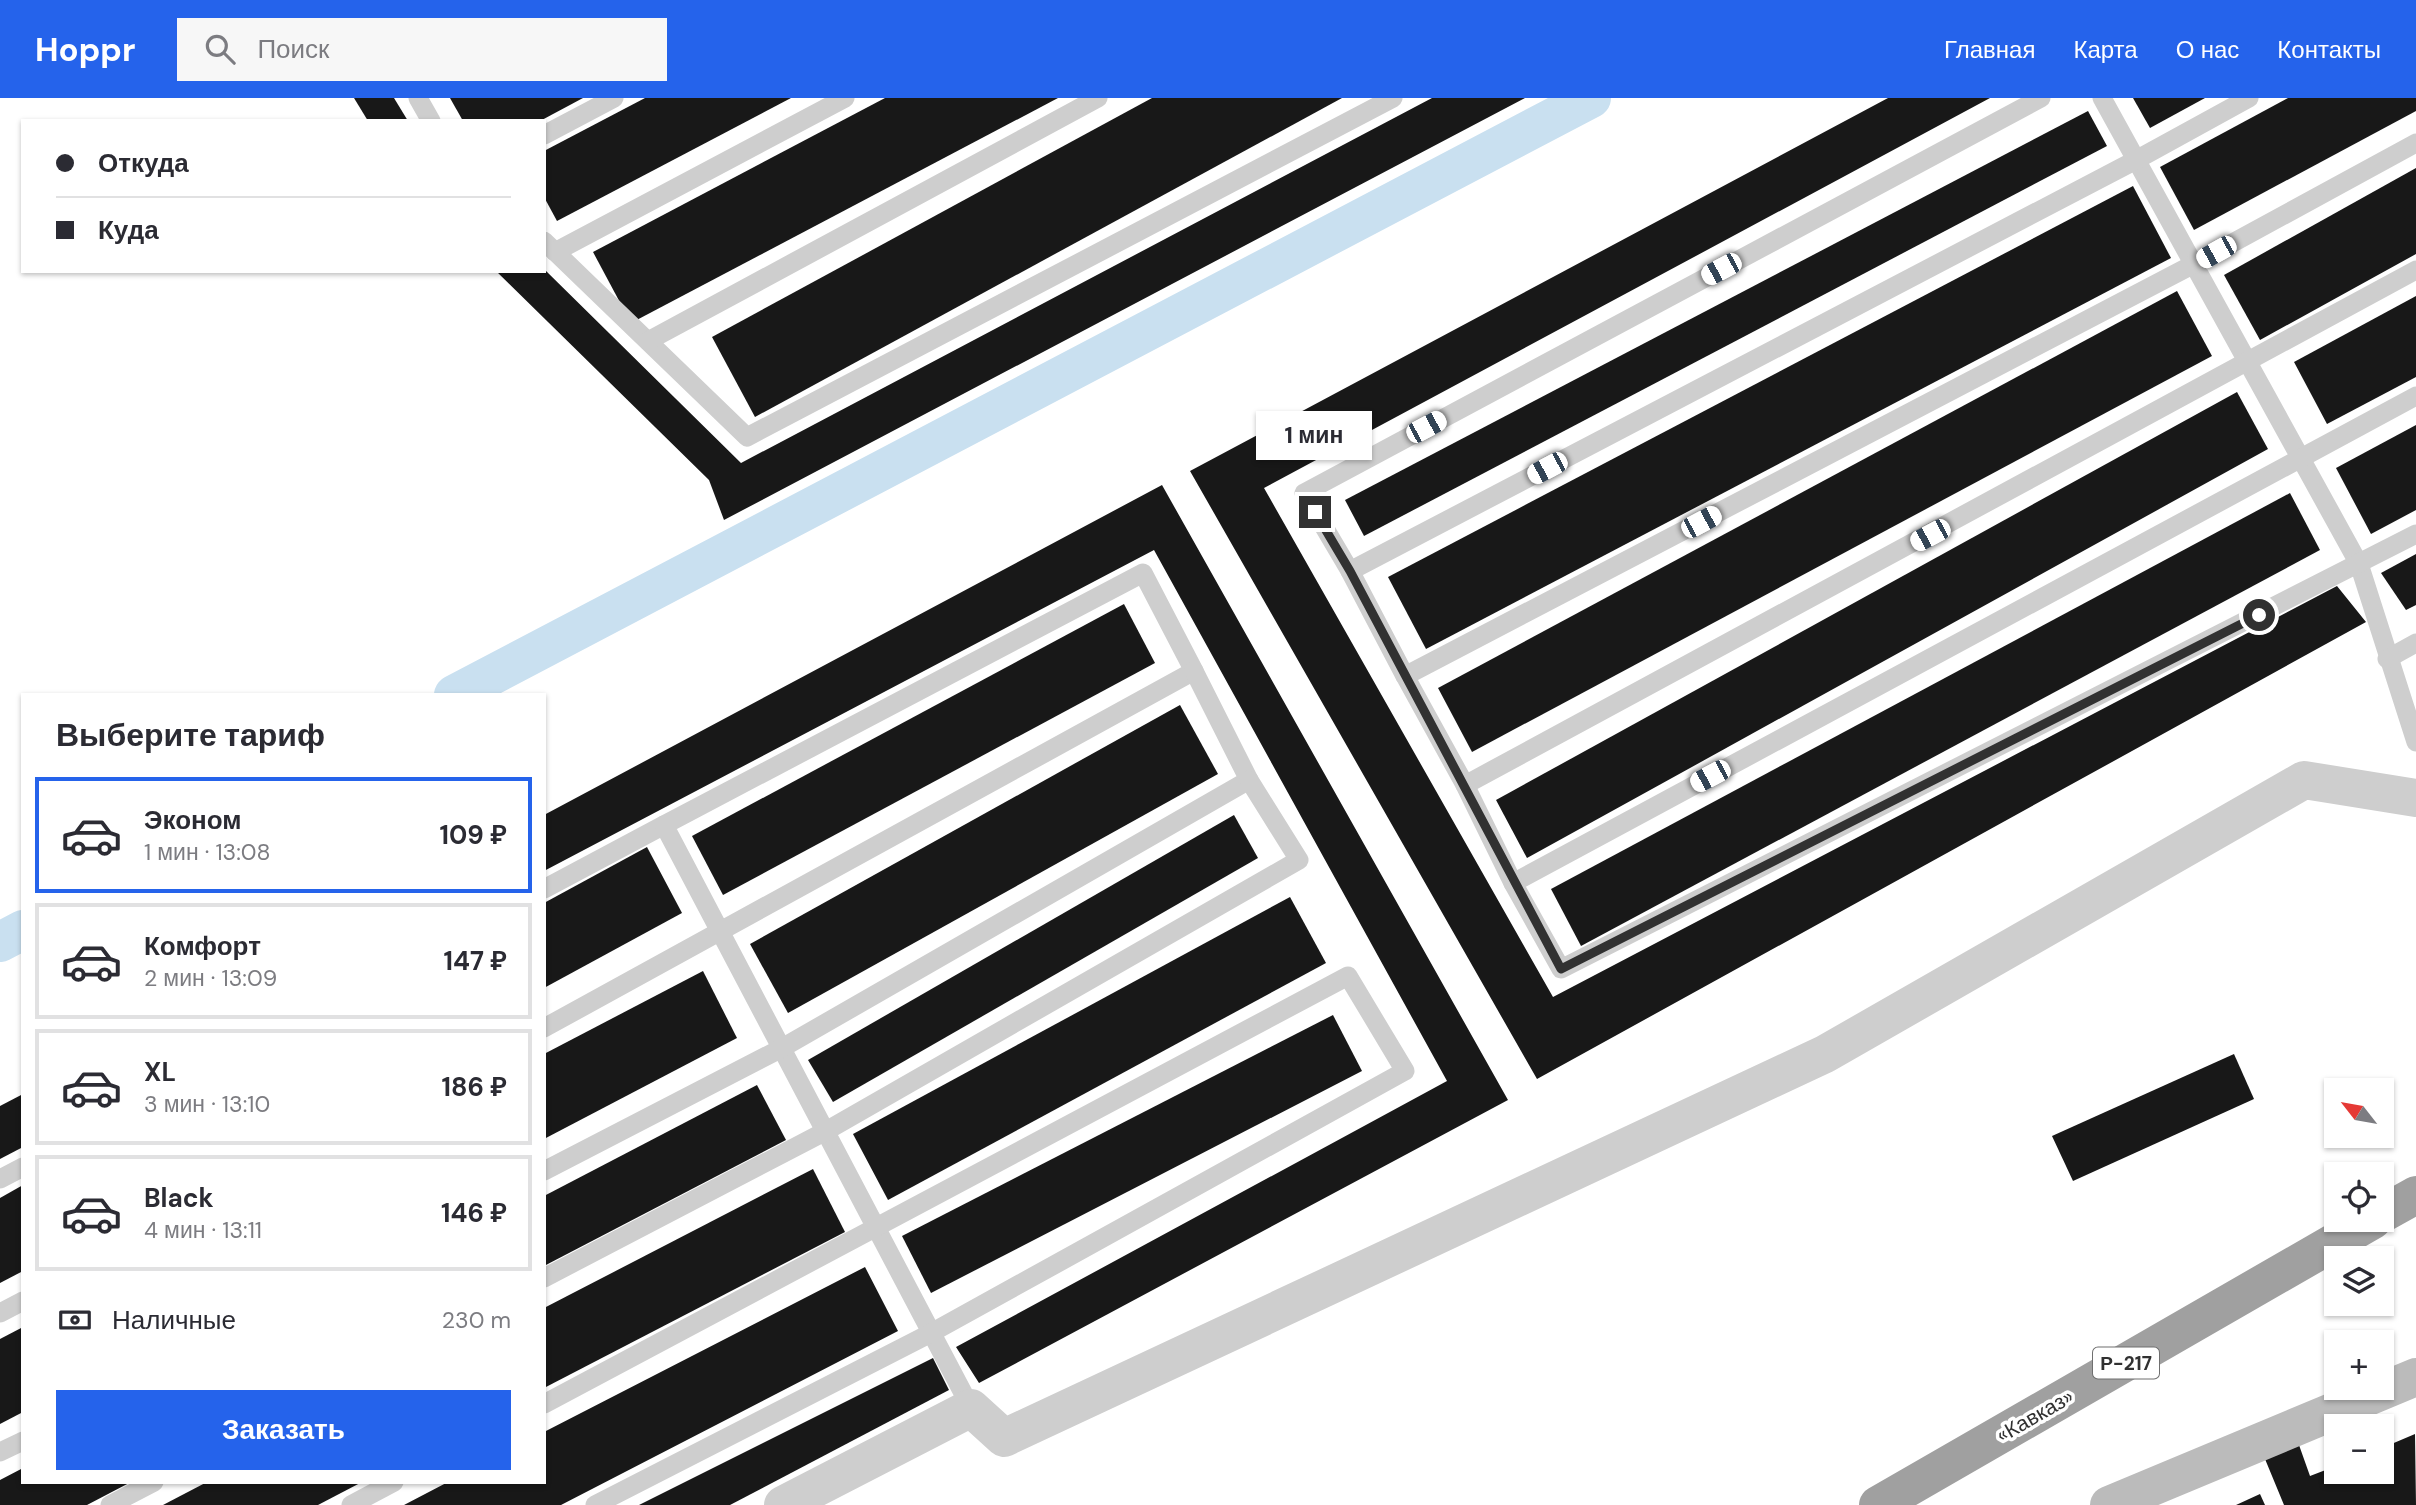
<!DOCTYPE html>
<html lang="ru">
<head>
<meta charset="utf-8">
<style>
	body { margin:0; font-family:"DM Sans",sans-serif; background:#f7f7f7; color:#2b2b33; height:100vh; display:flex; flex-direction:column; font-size:26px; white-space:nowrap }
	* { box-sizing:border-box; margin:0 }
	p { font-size:23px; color:#7c7c81 }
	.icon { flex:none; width:38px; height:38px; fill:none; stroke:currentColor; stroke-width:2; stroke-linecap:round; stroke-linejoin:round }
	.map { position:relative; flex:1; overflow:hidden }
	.sheet { position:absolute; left:21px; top:595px; width:525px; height:791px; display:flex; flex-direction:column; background:#fff; border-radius:0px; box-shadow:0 2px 5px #0004 }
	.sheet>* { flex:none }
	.hud { position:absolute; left:21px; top:21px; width:525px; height:154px; border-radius:0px; box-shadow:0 2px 5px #0004; display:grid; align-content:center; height:154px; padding:0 35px; background:#fff }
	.needle { width:46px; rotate:301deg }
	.tools { position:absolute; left:2324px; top:980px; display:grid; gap:14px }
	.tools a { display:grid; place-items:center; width:70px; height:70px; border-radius:0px; background:#fff; box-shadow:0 2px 5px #0004; font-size:35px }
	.end { position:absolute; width:32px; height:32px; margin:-16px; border:9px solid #313131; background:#fff; box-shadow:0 0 0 4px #fff }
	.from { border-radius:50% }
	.bubble { position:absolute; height:49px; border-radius:0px; background:#fff; box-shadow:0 2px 5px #0004; font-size:23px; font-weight:700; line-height:49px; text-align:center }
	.car { position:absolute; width:21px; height:42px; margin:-21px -10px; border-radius:9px; box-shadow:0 0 5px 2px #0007; background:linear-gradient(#fff 24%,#345 0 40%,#fff 0 76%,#345 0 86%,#fff 0) }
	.hud b { display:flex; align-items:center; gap:24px; height:66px; font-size:26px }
	.hud b+b { border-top:2px solid #e1e1e2 }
	.hud i { width:18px; height:18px; background:#2b2b33 }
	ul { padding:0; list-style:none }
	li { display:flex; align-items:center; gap:21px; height:116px; margin:0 14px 10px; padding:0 21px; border:4px solid #e1e1e2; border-radius:0px }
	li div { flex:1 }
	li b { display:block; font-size:26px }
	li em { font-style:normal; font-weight:700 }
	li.on { border-color:#2563eb }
	li>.icon { width:63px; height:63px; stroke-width:1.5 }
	h2 { padding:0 35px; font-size:32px; line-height:84px }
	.pay { display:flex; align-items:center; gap:18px; height:77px; padding:0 35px; font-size:26px }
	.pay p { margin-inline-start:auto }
	.button { display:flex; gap:14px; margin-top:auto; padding:14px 35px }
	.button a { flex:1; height:80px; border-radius:0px; background:#2563eb; color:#fff; font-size:28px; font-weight:700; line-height:80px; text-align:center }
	header { display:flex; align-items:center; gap:42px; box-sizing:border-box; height:98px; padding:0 35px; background:#2563eb; color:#fff }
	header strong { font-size:33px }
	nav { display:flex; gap:38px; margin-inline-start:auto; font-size:24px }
	.search { width:490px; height:63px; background:#f7f7f7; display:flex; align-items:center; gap:18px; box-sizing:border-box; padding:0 24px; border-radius:0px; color:#7c7c81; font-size:26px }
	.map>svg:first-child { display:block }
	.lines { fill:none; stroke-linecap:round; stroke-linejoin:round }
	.canal { stroke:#c9e0f0; stroke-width:40 }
	.building { fill:#181818 }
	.service { stroke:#cecece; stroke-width:19 }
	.minor { stroke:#cecece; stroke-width:38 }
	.secondary { stroke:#bbb; stroke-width:38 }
	.trunk { stroke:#a0a0a0; stroke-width:38 }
	.route { stroke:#313131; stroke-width:9 }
	.labels { text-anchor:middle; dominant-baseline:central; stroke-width:7; stroke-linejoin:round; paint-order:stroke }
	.shield { fill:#fff; stroke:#6f6f6f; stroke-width:2 }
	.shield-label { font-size:19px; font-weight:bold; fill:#313131 }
	.street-label { font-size:21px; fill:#313131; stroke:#fff }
</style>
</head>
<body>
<header>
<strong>Hoppr</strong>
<div class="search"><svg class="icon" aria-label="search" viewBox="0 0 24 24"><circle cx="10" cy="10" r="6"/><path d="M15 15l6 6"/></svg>Поиск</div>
<nav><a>Главная</a><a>Карта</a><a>О нас</a><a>Контакты</a></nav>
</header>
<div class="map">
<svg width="2416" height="1407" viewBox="0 0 2416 1407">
	<rect width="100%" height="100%" fill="#fff"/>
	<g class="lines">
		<g class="canal">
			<path d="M454 597 1591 0"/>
			<path d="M0 844 23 832"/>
		</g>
	</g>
	<g class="building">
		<path d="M354 0H394L408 23H368Z"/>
		<path d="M450 0H583L540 23H463Z"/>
		<path d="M645 0H791L557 123 544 99V53Z"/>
		<path d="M885 0H1058L631 225 593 154Z"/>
		<path d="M1152 0H1342L755 319 712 239Z"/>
		<path d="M1432 0H1525L724 422 709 382 496 173 544 171 741 365Z"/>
		<path d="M1888 0H1990L1264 390 1553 899 2337 488 2366 524 1537 981 1190 373Z"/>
		<path d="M2133 0H2205L2150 30Z"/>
		<path d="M2288 0H2416V13L2194 132 2160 69Z"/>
		<path d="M2088 13 2107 48 1364 438 1345 402Z"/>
		<path d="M2416 70V156L2260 242 2224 177Z"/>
		<path d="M2133 88 2171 160 1426 551 1388 479Z"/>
		<path d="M2177 193 2212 258 1472 654 1438 590Z"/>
		<path d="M2416 198V279L2327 326 2294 264Z"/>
		<path d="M2237 294 2268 351 1527 760 1496 702Z"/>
		<path d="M2416 327V412L2371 436 2336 370Z"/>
		<path d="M1162 387 1508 1002 979 1285 956 1249 1447 983 1154 452 544 773V717Z"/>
		<path d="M2290 395 2320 452 1581 848 1551 791Z"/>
		<path d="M2416 456V507L2406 512 2381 475Z"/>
		<path d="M1124 506 1155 565 723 797 692 738Z"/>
		<path d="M1180 607 1218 676 788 915 750 846Z"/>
		<path d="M1234 717 1258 760 833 1004 808 962Z"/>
		<path d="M647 749 682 815 544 890V805Z"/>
		<path d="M1290 799 1326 865 888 1102 853 1036Z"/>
		<path d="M703 873 737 940 544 1041V956Z"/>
		<path d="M1333 917 1362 973 931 1195 902 1138Z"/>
		<path d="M2234 956 2254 1001 2073 1083 2052 1038Z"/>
		<path d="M757 987 786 1042 544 1168V1098Z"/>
		<path d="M23 996V1049L0 1061V1008Z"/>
		<path d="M813 1071 845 1134 544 1290V1210Z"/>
		<path d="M23 1087V1173L0 1185V1100Z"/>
		<path d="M865 1169 898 1233 561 1407H404L448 1384H544V1334Z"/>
		<path d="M23 1229V1314L0 1326V1241Z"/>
		<path d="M933 1260 949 1292 730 1407H639Z"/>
		<path d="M2415 1336 2416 1407H2284L2265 1361 2299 1347 2310 1378 2336 1368V1374H2382V1350Z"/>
		<path d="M23 1370V1384H131L87 1407H0V1382Z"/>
		<path d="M207 1384H362L318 1407H163Z"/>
		<path d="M2260 1396 2265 1407H2236Z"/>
	</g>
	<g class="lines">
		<g class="service">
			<path d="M418 0 431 23"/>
			<path d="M2102 0 2359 466 2416 644"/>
			<path d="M544 37 614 0"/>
			<path d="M544 143 747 339 1393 0"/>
			<path d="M555 154 845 0"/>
			<path d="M648 243 1098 0"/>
			<path d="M2416 298 1513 785 1561 871 2416 436"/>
			<path d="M1350 473 2136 62 2249 0"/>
			<path d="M2387 561 2416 545"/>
			<path d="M1405 578 1350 473 1304 395 2041 0"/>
			<path d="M1465 687 1405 578 2194 166 2416 45"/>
			<path d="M1513 785 1465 687 2416 172"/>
			<path d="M544 791 664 727"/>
			<path d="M544 930 1194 573 1143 475 664 727 971 1310"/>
			<path d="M544 1073 782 950 1249 682 1194 573"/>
			<path d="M0 1081 23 1069"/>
			<path d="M544 1180 826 1033 1299 762 1249 682"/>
			<path d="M0 1215 23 1203"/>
			<path d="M544 1306 1348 878 1405 973 931 1235 595 1407"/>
			<path d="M0 1354 23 1343"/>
			<path d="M110 1407 154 1384"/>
			<path d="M351 1407 394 1384"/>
		</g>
		<path class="minor" d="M783 1407 971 1310 1004 1340 1825 956 2304 682 2416 700"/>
		<path class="secondary" d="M2109 1407 2416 1279"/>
		<g class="trunk">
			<path d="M2382 1116 2416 1097"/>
			<path d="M1878 1407 2373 1122"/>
		</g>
	</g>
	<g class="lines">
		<path class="route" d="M1315 414 1350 473 1561 871 2259 517"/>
	</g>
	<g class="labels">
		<rect class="shield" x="2093" y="1249.5" width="66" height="31" rx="5"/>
		<g class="shield-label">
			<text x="2126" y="1265">Р-217</text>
		</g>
		<g class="street-label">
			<text transform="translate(2035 1318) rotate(-30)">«Кавказ»</text>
		</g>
	</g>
</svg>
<div class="tools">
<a><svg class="needle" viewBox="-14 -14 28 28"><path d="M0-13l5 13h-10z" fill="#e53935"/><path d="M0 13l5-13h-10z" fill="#7c7c81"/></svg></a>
<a><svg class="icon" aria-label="locate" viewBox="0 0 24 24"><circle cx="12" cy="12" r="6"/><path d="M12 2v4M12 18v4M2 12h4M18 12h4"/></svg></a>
<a><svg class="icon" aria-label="layers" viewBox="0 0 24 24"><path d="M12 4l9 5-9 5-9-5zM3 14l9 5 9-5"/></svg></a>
<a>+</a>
<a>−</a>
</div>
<i class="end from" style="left:2259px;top:517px"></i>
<i class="end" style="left:1315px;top:414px"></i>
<div class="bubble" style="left:1256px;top:313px;width:116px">1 мин</div>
<i class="car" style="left:2216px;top:154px;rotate:241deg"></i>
<i class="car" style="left:1721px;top:171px;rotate:242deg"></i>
<i class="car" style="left:1426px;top:329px;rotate:62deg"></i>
<i class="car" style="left:1547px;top:370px;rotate:242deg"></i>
<i class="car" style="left:1701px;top:424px;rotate:62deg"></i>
<i class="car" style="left:1930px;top:437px;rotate:242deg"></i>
<i class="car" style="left:1710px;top:678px;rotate:242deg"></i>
<div class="hud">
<b><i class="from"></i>Откуда</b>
<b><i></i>Куда</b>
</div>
<section class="sheet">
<h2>Выберите тариф</h2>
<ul>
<li class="on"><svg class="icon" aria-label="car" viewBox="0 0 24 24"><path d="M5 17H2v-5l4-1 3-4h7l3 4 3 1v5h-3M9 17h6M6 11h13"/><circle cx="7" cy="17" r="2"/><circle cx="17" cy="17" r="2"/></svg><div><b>Эконом</b><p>1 мин · 13:08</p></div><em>109 ₽</em></li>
<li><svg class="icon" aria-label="car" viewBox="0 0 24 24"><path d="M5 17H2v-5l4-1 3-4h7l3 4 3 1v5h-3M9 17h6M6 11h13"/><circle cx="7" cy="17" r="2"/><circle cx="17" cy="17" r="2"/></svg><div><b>Комфорт</b><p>2 мин · 13:09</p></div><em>147 ₽</em></li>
<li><svg class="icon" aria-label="car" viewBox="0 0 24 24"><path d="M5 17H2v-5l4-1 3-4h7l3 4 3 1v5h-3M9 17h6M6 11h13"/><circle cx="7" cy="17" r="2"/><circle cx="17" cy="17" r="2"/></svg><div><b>XL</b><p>3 мин · 13:10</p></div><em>186 ₽</em></li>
<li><svg class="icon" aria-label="car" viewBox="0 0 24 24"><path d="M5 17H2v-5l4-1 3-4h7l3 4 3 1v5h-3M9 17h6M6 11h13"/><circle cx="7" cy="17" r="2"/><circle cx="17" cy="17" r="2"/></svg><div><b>Black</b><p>4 мин · 13:11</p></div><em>146 ₽</em></li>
</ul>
<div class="pay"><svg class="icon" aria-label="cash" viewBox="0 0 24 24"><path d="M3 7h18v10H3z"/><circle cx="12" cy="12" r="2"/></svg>Наличные<p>230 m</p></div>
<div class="button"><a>Заказать</a></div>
</section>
</div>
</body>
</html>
